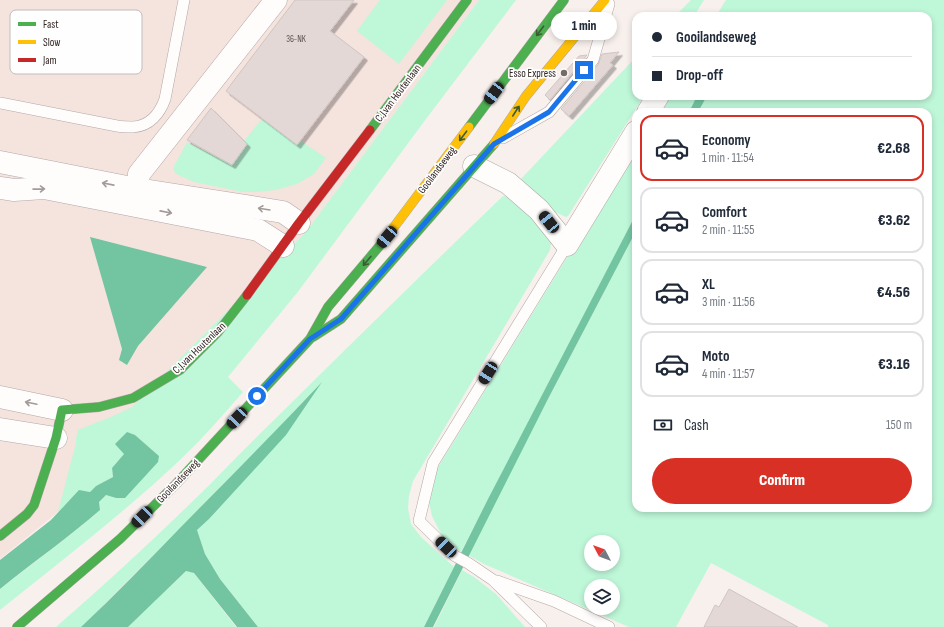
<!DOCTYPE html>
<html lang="en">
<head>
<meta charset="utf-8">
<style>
	body { margin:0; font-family:"Sofia Sans Condensed",sans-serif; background:#f2f2f3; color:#1f2937; height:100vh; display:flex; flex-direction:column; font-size:15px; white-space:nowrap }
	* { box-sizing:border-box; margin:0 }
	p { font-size:13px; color:#747a83 }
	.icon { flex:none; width:22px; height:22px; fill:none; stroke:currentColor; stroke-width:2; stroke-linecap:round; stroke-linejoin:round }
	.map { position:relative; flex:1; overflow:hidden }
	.details { position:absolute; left:632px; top:108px; width:300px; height:404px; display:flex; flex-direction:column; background:#fff; border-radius:12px; box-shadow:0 2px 6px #0003 }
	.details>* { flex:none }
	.hud { position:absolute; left:632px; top:12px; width:300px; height:88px; border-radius:12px; box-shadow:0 2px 6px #0003; display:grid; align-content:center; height:88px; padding:0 20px; background:#fff }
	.needle { width:26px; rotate:311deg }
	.tools { position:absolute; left:584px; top:535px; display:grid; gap:8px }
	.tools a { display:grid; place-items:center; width:36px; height:36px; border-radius:50%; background:#fff; box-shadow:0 2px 6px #0003; font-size:20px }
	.end { position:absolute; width:18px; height:18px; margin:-9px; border:5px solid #1a73e8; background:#fff; box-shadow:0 0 0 2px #fff }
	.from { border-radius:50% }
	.bubble { position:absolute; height:28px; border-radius:14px; background:#fff; box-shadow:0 2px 6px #0003; font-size:13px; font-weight:800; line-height:28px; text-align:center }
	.car { position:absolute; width:12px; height:24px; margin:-12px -6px; border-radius:5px; box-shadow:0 0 3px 1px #0007; background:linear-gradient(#222 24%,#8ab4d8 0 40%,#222 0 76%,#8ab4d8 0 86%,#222 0) }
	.hud b { display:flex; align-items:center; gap:14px; height:38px; font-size:15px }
	.hud b+b { border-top:1px solid #e0e1e3 }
	.hud i { width:10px; height:10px; background:#1f2937 }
	ul { padding:7px 0 0; list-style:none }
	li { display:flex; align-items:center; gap:12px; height:66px; margin:0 8px 6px; padding:0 12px; border:2px solid #e0e1e3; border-radius:12px }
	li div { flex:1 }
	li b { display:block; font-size:15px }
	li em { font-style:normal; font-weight:800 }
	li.on { border-color:#d93025 }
	li>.icon { width:36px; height:36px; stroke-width:1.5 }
	.pay { display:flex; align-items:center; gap:10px; height:44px; padding:0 20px; font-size:15px }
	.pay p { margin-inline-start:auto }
	.cta { display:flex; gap:8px; margin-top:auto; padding:8px 20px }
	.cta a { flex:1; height:46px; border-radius:24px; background:#d93025; color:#fff; font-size:16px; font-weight:800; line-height:46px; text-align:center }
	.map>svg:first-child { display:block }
	.built { fill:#f5e3de }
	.green { fill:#bff7d9; fill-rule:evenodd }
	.water { fill:#73c5a1 }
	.building { fill:#e3d8d5; stroke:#cfc5c2; filter:url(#shadow) }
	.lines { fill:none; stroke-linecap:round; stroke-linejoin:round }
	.lane-casing { stroke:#b2a8a6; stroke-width:12 }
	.street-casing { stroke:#b2a8a6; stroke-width:23 }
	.fast-casing { stroke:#b2a8a6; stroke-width:10 }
	.slow-casing { stroke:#b2a8a6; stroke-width:10 }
	.jam-casing { stroke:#b2a8a6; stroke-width:10 }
	.lane { stroke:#fefdfc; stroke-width:11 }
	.street { stroke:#fefdfc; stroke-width:22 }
	.fast { stroke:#4caf50; stroke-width:9 }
	.slow { stroke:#ffc107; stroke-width:9 }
	.jam { stroke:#c62828; stroke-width:9 }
	.oneway { stroke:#3c5c34 }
	.oneway2 { stroke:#a29b99 }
	.route { stroke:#1a73e8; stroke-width:5 }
	.poi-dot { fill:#776b68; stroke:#fefefe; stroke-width:1.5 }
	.labels { text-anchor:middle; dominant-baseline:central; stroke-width:3.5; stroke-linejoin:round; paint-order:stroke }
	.number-label { font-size:9px; fill:#5e524f }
	.poi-label { font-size:11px; fill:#312421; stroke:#fefefe; text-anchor:end }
	.street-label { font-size:11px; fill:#312421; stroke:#fefefe }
	.key { fill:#fefefe; stroke:#c0bdbc; stroke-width:1 }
	.key-label { font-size:11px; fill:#312421 }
</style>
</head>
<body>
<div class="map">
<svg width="944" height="627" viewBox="0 0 944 627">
	<defs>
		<filter id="shadow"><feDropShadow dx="3.5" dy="3.5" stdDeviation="0" flood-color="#0004"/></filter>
	</defs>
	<rect width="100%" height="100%" fill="#f8f0ed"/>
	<path class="built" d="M0 0H479L305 233 58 512 0 559Z"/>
	<g class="green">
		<path d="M380 0H447L399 64 357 31Z"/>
		<path d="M479 0H516L426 119 297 293 228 377 243 392C223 415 203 438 181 459 124 513 61 561 0 610V589C33 563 68 538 100 510L99 502 106 495 116 498 159 456 135 435 124 454 112 468 113 477 96 486 90 492 79 491 58 512 76 443V438L78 430 85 427 111 417 132 407 305 233Z"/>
		<path d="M691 0H704L694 16H675Z"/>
		<path d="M726 0H944V627H828V625L711 563 676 627H629L484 564 468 555 548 399 636 231V508H928V112H698L707 96H928V16H716ZM591 542H613V564H591ZM591 586H613V608H591Z"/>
		<path d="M636 57V96H644L568 216 566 217 555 212 521 179Z"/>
		<path d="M666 96H697L689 112H656Z"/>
		<path d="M262 119 295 142 298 139 326 158 314 174 297 184 276 190 256 192H243L194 182 176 174 173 168 187 142 227 162Z"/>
		<path d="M636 145V214L461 552 441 534 432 516 428 498 432 477Z"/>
		<path d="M503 196 509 197 516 200 549 237 551 243 550 250 413 481 409 496 408 508 411 524 421 537 454 567 424 627H258L220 579 205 554 197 530 209 519 320 384 268 439 98 611 81 627H56C103 586 149 544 194 500 220 475 245 448 271 423 348 347 425 271 503 196Z"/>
		<path d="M462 570 474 577 496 594 525 627H434Z"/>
		<path d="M186 571 194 573 236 627H128Z"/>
	</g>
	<g class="water">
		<path d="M697 96H707L698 112H689Z"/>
		<path d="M636 214V231L548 399 433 627H424L488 499Z"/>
		<path d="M90 237 207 267 138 346 127 365 119 360 122 349Z"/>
		<path d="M322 382 286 435 209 519 197 530 205 554 220 579 258 627H237L194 573 186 571 128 627H81C114 596 146 563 178 530 226 481 275 432 322 382Z"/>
		<path d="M127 432 135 435 159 456 158 462 125 498H116L106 495 99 502 100 510C68 538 33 562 0 589V560L51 520 79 490 90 492 96 486 113 477 112 468 124 454 115 444Z"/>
	</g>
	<g class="building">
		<path d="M295 0H354L330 31 364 57 297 145 226 91Z"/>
		<path d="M619 52 610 63 613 65 569 116 561 109 598 65 602 54Z"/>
		<path d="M587 55 550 100 545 95 579 56Z"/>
		<path d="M211 108 247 144 232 165 187 140Z"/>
		<path d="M729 589 798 627H704L715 605 719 607Z"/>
	</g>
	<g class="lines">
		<g class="lane-casing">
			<g id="lane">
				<path d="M0 103 117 126C123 127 128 127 133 127 150 126 160 113 165 99L184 0"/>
				<path d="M503 138 549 112 593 60 609 4"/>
				<path d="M497 581 554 601 609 627"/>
				<path d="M541 627 493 580 468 563 455 556 419 521 433 463 567 245"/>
			</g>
		</g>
		<g class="street-casing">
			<g id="street">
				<path d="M648 112 658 96"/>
				<path d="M0 162 137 189 283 212 299 223"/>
				<path d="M474 166 508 183 539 210 567 245 636 132"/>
				<path d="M0 188 14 190 44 188 258 230 283 246"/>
				<path d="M135 203 139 174 276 0"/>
				<path d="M0 397 62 410"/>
				<path d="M0 429 56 438"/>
			</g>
		</g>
		<g class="fast-casing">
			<g id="fast">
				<path d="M469 127 564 0"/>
				<path d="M370 130 467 0"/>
				<path d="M313 337 341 319 494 144"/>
				<path d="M0 536 27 514 34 505 56 438 62 410 99 407 133 398 180 370 218 332 247 295"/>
				<path d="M17 627 120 539 176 484 310 339 328 307 382 243"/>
			</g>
		</g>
		<g class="slow-casing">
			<g id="slow">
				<path d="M494 144 526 96 605 0"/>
				<path d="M382 243 469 127"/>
			</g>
		</g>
		<g class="jam-casing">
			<path id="jam" d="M247 295 299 223 370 130"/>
		</g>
		<use href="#lane" class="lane"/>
		<use href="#street" class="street"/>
		<use href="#fast" class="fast"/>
		<use href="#slow" class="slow"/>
		<use href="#jam" class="jam"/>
	</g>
	<defs><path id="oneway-shaft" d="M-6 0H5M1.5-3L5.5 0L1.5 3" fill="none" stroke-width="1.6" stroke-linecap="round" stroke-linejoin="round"/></defs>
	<g class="oneway">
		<use href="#oneway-shaft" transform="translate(540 31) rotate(127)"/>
		<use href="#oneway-shaft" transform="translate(516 111) rotate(-57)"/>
		<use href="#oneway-shaft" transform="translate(463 136) rotate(127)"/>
		<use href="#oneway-shaft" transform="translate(367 261) rotate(130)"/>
	</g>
	<g class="oneway2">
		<use href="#oneway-shaft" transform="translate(108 184) rotate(-169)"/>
		<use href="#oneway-shaft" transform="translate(39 189) rotate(-1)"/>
		<use href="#oneway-shaft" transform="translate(264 209) rotate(-171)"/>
		<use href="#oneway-shaft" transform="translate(166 212) rotate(11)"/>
		<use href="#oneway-shaft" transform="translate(31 403) rotate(-168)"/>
	</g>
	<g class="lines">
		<path class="route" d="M257 396 310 339 341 319 494 144 549 112 584 70"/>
	</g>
	<circle class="poi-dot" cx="564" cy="73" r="4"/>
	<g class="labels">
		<g class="number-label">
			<text x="296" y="39">36-NK</text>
		</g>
		<g class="poi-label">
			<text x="556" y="73">Esso Express</text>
		</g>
		<g class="street-label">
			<text transform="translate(398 93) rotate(-53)">C.J.van Houtenlaan</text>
			<text transform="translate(437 170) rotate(-53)">Gooilandseweg</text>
			<text transform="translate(199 348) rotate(-44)">C.J.van Houtenlaan</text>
			<text transform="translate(178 481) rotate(-46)">Gooilandseweg</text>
		</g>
	</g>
	<rect x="10" y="10" width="132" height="64" rx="6" class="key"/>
	<rect x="18" y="22" width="18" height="4" fill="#4caf50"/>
	<rect x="18" y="40" width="18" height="4" fill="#ffc107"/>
	<rect x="18" y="58" width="18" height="4" fill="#c62828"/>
	<g class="key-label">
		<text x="43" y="28">Fast</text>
		<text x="43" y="46">Slow</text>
		<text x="43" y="64">Jam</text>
	</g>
</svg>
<div class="tools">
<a><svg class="needle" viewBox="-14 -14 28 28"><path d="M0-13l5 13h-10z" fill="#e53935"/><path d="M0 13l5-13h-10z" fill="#747a83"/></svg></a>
<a><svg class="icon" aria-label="layers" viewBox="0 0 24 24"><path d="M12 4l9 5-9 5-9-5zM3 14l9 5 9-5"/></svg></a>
</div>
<i class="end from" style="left:257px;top:396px"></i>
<i class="end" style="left:584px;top:70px"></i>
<div class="bubble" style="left:551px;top:12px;width:66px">1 min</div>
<i class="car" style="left:494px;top:93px;rotate:217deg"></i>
<i class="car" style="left:549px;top:222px;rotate:321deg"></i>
<i class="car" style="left:387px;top:237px;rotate:220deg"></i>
<i class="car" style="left:488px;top:373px;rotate:212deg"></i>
<i class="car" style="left:237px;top:418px;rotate:223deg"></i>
<i class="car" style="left:142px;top:517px;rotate:225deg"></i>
<i class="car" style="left:446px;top:547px;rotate:314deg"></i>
<div class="hud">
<b><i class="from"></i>Gooilandseweg</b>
<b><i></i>Drop-off</b>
</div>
<section class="details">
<ul>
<li class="on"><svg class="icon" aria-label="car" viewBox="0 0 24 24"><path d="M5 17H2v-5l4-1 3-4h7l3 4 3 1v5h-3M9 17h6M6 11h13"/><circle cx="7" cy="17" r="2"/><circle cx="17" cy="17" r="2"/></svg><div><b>Economy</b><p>1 min · 11:54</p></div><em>€2.68</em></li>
<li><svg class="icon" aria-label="car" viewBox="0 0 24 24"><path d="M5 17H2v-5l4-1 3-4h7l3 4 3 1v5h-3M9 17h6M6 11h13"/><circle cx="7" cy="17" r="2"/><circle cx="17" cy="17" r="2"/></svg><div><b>Comfort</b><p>2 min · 11:55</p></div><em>€3.62</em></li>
<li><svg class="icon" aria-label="car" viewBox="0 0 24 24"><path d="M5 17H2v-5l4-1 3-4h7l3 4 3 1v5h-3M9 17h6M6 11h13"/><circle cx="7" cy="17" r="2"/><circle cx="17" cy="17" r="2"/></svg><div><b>XL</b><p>3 min · 11:56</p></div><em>€4.56</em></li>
<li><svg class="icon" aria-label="car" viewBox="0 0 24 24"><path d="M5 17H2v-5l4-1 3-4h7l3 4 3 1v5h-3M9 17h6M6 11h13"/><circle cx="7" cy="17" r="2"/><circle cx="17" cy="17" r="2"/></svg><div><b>Moto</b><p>4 min · 11:57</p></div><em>€3.16</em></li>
</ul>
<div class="pay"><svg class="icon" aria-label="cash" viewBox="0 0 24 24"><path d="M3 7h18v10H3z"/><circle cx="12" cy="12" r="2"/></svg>Cash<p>150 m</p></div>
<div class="cta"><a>Confirm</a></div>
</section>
</div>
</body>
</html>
